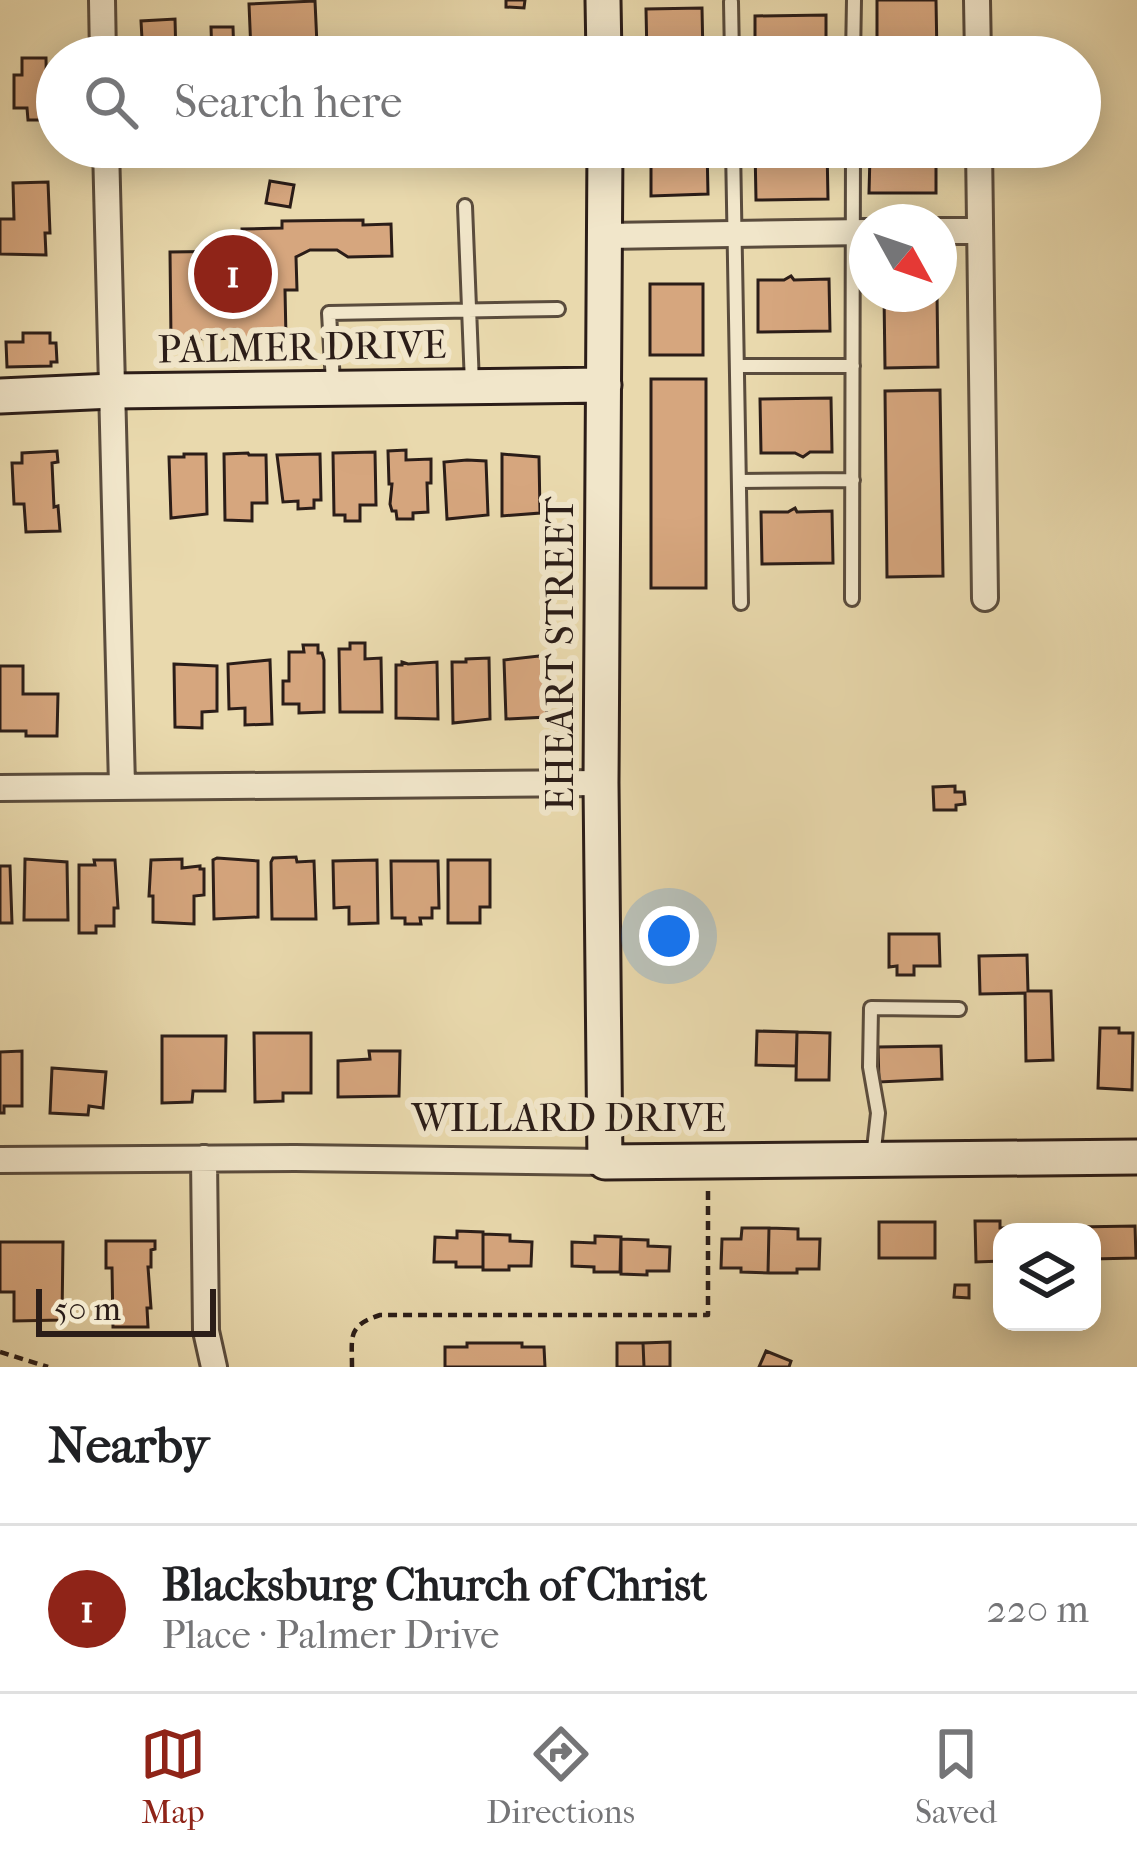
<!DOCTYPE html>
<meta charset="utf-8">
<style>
:root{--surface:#fff;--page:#f2f2f2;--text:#202124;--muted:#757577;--line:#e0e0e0;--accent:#8f2418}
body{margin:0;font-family:"IM FELL French Canon",serif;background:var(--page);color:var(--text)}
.controls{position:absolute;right:36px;bottom:36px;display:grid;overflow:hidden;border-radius:24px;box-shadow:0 6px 30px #0003}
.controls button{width:108px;height:108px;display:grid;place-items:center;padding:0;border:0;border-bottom:3px solid var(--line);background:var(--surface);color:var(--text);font:60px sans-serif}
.compass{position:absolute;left:849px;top:204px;width:108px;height:108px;border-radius:50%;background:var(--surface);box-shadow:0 6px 30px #0003;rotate:130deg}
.scale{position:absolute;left:36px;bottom:30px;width:180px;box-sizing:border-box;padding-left:12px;border:6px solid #2b1d18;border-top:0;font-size:33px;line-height:42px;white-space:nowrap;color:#2b1d18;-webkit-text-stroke:9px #f1e6ca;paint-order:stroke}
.you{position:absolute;left:669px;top:936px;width:42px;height:42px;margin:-30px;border:9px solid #fff;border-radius:50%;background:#1a73e8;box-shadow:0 0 0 18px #1a73e833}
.badge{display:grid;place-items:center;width:78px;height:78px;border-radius:50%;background:var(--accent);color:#fff;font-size:39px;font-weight:700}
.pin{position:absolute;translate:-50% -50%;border:6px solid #fff;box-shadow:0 3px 12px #0006}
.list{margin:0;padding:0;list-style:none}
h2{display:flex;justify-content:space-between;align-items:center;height:156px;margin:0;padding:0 48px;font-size:51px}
h2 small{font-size:39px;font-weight:400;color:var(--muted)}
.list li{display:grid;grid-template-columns:78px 1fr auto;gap:36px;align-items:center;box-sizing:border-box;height:168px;padding:0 48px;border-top:3px solid var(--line)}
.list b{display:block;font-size:45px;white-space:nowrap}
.list p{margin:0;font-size:39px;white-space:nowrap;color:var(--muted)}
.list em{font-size:39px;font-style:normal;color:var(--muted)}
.icon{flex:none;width:66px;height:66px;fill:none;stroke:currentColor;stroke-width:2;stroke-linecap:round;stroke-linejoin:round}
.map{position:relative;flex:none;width:1137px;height:1367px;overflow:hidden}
.search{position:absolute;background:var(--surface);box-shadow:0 6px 30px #0003;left:36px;right:36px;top:36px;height:132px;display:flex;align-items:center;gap:30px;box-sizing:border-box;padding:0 42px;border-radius:66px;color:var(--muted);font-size:45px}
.sheet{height:324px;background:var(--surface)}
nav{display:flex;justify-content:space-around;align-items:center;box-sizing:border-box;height:168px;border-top:3px solid var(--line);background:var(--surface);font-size:33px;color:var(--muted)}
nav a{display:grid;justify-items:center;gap:6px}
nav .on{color:var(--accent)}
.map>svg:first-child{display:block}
.building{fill:#d6a67e;stroke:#2b1d18;stroke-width:3}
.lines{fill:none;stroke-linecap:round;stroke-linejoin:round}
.lane-casing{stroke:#5a4c3d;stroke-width:18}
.street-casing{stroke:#5a4c3d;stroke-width:30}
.secondary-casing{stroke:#2b1d18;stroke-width:39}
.path{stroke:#2b1d18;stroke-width:4.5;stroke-dasharray:9 6;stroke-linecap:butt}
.lane{stroke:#f1e6ca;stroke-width:12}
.street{stroke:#f1e6ca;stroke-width:24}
.secondary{stroke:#f1e6ca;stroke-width:33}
.labels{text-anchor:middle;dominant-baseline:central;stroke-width:12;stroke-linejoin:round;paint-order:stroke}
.street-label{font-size:39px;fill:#2b1d18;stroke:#f1e6ca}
</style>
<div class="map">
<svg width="1137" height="1367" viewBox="0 0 1137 1367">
<rect width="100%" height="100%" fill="#e9d9ad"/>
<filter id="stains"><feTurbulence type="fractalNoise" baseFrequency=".00167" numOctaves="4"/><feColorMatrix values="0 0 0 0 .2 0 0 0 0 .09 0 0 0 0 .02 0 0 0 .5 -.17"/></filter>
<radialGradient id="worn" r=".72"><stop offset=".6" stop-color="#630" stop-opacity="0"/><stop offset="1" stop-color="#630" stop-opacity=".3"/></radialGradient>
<path class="building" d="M 506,0 L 525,0 L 524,8 L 506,7 Z
M 877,0 L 936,0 L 937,57 L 871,57 L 871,45 L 877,45 Z
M 315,1 L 317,45 L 300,45 L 301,57 L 236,57 L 236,53 L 251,52 L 249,4 Z
M 702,8 L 703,57 L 647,57 L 646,9 Z
M 826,15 L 826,57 L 755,57 L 755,16 Z
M 175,19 L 176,57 L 143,57 L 141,21 Z
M 211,27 L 233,27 L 234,57 L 212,57 Z
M 22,58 L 46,58 L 47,120 L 28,120 L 27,108 L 14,108 L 14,75 L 22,75 Z
M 651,147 L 707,147 L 708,194 L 651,196 Z
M 755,147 L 827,147 L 828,199 L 756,200 Z
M 879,147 L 936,147 L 936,193 L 869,193 L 870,155 L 879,154 Z
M 270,181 L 294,185 L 290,207 L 266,203 Z
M 48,182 L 50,233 L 45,233 L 46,255 L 0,254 L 0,219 L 14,219 L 13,183 Z
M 363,220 L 363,225 L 391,224 L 392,256 L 348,257 L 337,250 L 310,250 L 296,257 L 297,290 L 285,290 L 286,338 L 171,339 L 170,252 L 242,251 L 242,229 L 282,228 L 282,221 Z
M 791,276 L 794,280 L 829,279 L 830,331 L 758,332 L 758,280 L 784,280 Z
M 650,284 L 703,284 L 703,355 L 650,355 Z
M 884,294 L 937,294 L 938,367 L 885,368 Z
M 23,333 L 50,333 L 50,343 L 56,343 L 57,362 L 51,362 L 51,366 L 7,367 L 6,342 L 23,342 Z
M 651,379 L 706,379 L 706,588 L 651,588 Z
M 940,390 L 943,576 L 887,577 L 885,391 Z
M 831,398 L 832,452 L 810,452 L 803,457 L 795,453 L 761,453 L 760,399 Z
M 406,450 L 406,460 L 431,459 L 431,483 L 427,483 L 428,512 L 413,513 L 413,519 L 397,519 L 396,511 L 392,511 L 390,504 L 392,484 L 389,484 L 388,451 Z
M 57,451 L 58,462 L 52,463 L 54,507 L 58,506 L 60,531 L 26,532 L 24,504 L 14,504 L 12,463 L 22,463 L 22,453 Z
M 375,452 L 376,505 L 360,505 L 360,521 L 345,521 L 345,515 L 334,515 L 333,453 Z
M 248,453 L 249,455 L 266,455 L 267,503 L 252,503 L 252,521 L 225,520 L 224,454 Z
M 184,454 L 206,454 L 207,514 L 171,518 L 169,457 L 184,457 Z
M 320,454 L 321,500 L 314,500 L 314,508 L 298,509 L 298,501 L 283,502 L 277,455 Z
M 502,454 L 539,457 L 540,513 L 502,516 Z
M 467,460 L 486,461 L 488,515 L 447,519 L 444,462 Z
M 795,508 L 797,512 L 832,511 L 833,563 L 762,564 L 761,512 L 788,512 Z
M 350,643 L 365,643 L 365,659 L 381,658 L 382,712 L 340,712 L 339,649 L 350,649 Z
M 303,645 L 318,645 L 318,653 L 322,653 L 324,660 L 324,712 L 299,713 L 299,704 L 283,704 L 283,681 L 289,681 L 289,652 L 304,652 Z
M 539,656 L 544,659 L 547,717 L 506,719 L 504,660 Z
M 489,658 L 490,719 L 453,723 L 452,662 L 466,662 L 466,659 Z
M 270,660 L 272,724 L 245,725 L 245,708 L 229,709 L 228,664 Z
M 402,662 L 408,664 L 437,662 L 438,719 L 396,718 L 396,665 L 402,665 Z
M 174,664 L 217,666 L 217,711 L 202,712 L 202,728 L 175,727 Z
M 0,666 L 23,666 L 23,694 L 58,694 L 57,736 L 26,736 L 26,731 L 0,731 Z
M 955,786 L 955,792 L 964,792 L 965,804 L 956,805 L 956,810 L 934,810 L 933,787 Z
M 296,857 L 297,862 L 314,861 L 316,919 L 272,919 L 271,862 L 273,858 Z
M 217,858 L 258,861 L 258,917 L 214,919 L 213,860 Z
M 25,859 L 67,862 L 68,920 L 24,920 Z
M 182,859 L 182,868 L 200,866 L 200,869 L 204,869 L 204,895 L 194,896 L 194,924 L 153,922 L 153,896 L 149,896 L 151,860 Z
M 94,860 L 115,860 L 118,908 L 114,908 L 114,926 L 96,926 L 96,933 L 79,933 L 79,865 L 95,865 Z
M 377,860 L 378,923 L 349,924 L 349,907 L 334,908 L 333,861 Z
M 448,860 L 490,860 L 490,907 L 480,907 L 480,923 L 448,923 Z
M 391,861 L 438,861 L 439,908 L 432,908 L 432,918 L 420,918 L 421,924 L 405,924 L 405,918 L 392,918 Z
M 0,866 L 10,866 L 12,923 L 0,923 Z
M 889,934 L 939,934 L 940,966 L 914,966 L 914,975 L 897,975 L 897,966 L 889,967 Z
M 1027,955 L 1028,991 L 1051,991 L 1053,1060 L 1026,1061 L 1025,993 L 980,994 L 979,956 Z
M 1100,1028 L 1119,1028 L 1119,1033 L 1133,1033 L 1132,1090 L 1098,1088 Z
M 757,1031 L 797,1032 L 796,1066 L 756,1065 Z
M 797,1032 L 830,1033 L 829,1080 L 796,1080 Z
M 254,1033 L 311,1033 L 311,1093 L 283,1093 L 283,1101 L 255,1102 Z
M 162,1036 L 226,1036 L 225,1091 L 193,1091 L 192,1102 L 162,1103 Z
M 941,1046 L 942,1079 L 879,1082 L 878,1047 Z
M 22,1051 L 22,1106 L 4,1106 L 4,1113 L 0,1113 L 0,1052 Z
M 369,1051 L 400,1051 L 399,1096 L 338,1097 L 338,1061 L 370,1059 Z
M 52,1068 L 106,1072 L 103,1108 L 89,1106 L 88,1115 L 50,1113 Z
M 975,1221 L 1000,1221 L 1000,1228 L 1032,1227 L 1032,1232 L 1002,1232 L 1002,1261 L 976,1262 Z
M 879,1222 L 935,1222 L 935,1258 L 879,1258 Z
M 1135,1226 L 1136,1258 L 1092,1259 L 1092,1232 L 1076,1232 L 1076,1227 Z
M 742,1228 L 769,1228 L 768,1273 L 741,1272 L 741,1268 L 721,1268 L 722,1239 L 741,1239 Z
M 769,1228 L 798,1229 L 798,1239 L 820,1239 L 819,1269 L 797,1269 L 797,1273 L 768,1273 Z
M 457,1231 L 483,1232 L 483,1267 L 456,1267 L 456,1262 L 434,1262 L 435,1237 L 457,1238 Z
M 483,1234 L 510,1235 L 510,1241 L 532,1242 L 531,1266 L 509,1266 L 509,1270 L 483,1270 Z
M 595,1236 L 621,1237 L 620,1272 L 594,1272 L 594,1267 L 572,1266 L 572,1242 L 595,1243 Z
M 621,1239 L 648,1240 L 648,1246 L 670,1247 L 669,1271 L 647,1271 L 647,1275 L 621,1274 Z
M 106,1241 L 155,1241 L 155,1249 L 151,1250 L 151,1267 L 148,1267 L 151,1308 L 147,1308 L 148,1327 L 113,1327 L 112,1268 L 106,1268 Z
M 0,1242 L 63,1242 L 62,1320 L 14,1321 L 14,1292 L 0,1292 Z
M 955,1285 L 969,1285 L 969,1298 L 954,1297 Z
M 670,1342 L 670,1367 L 644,1367 L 643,1343 Z
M 467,1343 L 522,1343 L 522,1347 L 544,1347 L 545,1367 L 445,1367 L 445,1347 L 467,1347 Z
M 617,1343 L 643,1343 L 644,1367 L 617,1367 Z
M 766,1351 L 791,1361 L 789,1367 L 759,1367 Z"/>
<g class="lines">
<g class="lane-casing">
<path id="lane" d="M 731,2 L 732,57
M 853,57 L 854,0
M 733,147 L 741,603
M 465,206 L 472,384
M 737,366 L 853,366
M 333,383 L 329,313 L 558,309
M 739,481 L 853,480
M 852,599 L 853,147
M 873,1158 L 878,1113 L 870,1067 L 871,1008 L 959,1009"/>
</g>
<g class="street-casing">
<path id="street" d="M 102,0 L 103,57
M 977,0 L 978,57
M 106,147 L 122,786
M 979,147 L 985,598
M 939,231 L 980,231
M 606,236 L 867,232
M 0,788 L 601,783
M 204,1158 L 206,1331 L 214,1367
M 0,1160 L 295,1158 L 605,1162"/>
</g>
<g class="secondary-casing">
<path id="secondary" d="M 603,0 L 604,57
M 605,147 L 601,783 L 605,1162 L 1137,1157
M 0,396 L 113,391 L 604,385"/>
</g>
<path class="path" d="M 0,1352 L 48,1367
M 352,1367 C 352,1336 347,1326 380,1315 L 708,1315 L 708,1189"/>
<use href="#lane" class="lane"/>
<use href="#street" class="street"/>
<use href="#secondary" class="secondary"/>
</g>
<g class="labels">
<g class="street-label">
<text transform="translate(302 347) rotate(-1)">PALMER DRIVE</text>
<text transform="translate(560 654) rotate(-90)">EHEART STREET</text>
<text x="569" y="1118">WILLARD DRIVE</text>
</g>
</g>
<rect width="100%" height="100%" filter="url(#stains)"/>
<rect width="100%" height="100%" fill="url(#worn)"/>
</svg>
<div class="controls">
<button><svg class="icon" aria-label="layers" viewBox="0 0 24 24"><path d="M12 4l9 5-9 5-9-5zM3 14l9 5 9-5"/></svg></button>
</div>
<svg class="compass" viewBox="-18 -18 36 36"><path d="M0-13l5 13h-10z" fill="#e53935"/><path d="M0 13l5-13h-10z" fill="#757577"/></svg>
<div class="scale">50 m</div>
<div class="you"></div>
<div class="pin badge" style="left:233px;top:274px">1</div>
<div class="search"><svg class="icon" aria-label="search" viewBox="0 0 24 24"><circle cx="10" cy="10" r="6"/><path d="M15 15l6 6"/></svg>Search here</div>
</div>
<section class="sheet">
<h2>Nearby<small></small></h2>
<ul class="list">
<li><span class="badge">1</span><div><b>Blacksburg Church of Christ</b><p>Place · Palmer Drive</p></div><em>220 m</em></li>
</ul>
</section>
<nav>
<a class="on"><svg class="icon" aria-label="map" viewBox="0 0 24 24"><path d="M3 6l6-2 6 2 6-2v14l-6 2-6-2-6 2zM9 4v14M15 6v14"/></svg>Map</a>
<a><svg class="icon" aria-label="directions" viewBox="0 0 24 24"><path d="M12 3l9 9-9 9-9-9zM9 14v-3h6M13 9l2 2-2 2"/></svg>Directions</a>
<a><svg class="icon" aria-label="saved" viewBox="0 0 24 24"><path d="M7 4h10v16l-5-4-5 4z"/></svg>Saved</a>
</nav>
